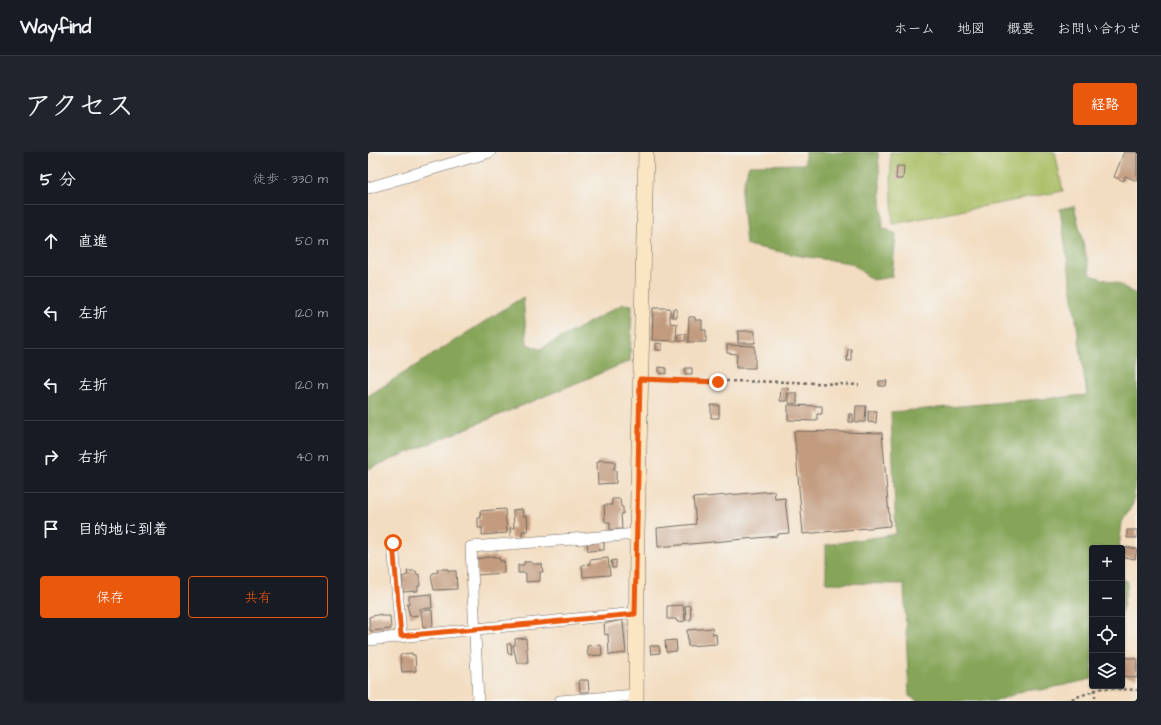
<!DOCTYPE html>
<html lang="ja">
<meta charset="utf-8">
<style>
:root{--surface:#171b24;--page:#20242c;--text:#f1f3f6;--muted:#9ea1a6;--line:#363941;--accent:#ea580c}
body{margin:0;font-family:"Architects Daughter","Klee One",sans-serif;background:var(--page);color:var(--text)}
.controls{position:absolute;right:12px;bottom:12px;display:grid;overflow:hidden;border-radius:4px;box-shadow:0 1px 3px #0004}
.controls button{width:36px;height:36px;display:grid;place-items:center;padding:0;border:0;border-bottom:1px solid var(--line);background:var(--surface);color:var(--text);font:20px sans-serif}
.stop{position:absolute;width:12px;height:12px;margin:-9px;border:3px solid #ea580c;border-radius:50%;background:#fff}
.stop.end{background:#ea580c;border-color:#fff;box-shadow:0 1px 4px #0008}
.list{margin:0;padding:0;list-style:none}
h2{display:flex;justify-content:space-between;align-items:center;height:52px;margin:0;padding:0 16px;font-size:17px}
h2 small{font-size:13px;font-weight:400;color:var(--muted)}
.list li{display:grid;grid-template-columns:26px 1fr auto;gap:12px;align-items:center;box-sizing:border-box;height:72px;padding:0 16px;border-top:1px solid var(--line)}
.list b{display:block;font-size:15px;white-space:nowrap}
.list em{font-size:13px;font-style:normal;color:var(--muted)}
.actions{display:flex;gap:8px;padding:12px 16px}
.actions a{flex:1;padding:9px 0;border:1px solid var(--accent);border-radius:4px;text-align:center;font-size:14px;color:var(--accent)}
.actions .main{background:var(--accent);color:#fff}
.icon{flex:none;width:22px;height:22px;fill:none;stroke:currentColor;stroke-width:2;stroke-linecap:round;stroke-linejoin:round}
.map{position:relative;flex:none;width:769px;height:549px;overflow:hidden;border-radius:4px}
header{display:flex;align-items:center;gap:24px;box-sizing:border-box;height:56px;padding:0 20px;background:var(--surface);border-bottom:1px solid var(--line)}
header strong{font-size:19px}
nav{display:flex;gap:22px;margin-inline-start:auto;font-size:14px}
.intro{display:flex;align-items:center;justify-content:space-between;box-sizing:border-box;height:96px;padding:0 24px}
h1{margin:0;font-size:28px}
.button{padding:10px 18px;border-radius:4px;background:var(--accent);color:#fff;font-size:14px;font-weight:700}
main{display:flex;gap:24px;padding:0 24px}
aside{flex:1;background:var(--surface);border-radius:4px;box-shadow:0 1px 3px #0004}
.map>svg:first-child{display:block}
.green{fill:#a9be63;stroke:#6a7447}
.forest{fill:#86a559;stroke:#586842}
.building{fill:#c39c80}
.lines{fill:none;stroke-linecap:round;stroke-linejoin:round}
.street-casing{stroke:#716960;stroke-width:12}
.secondary-casing{stroke:#716960;stroke-width:16}
.path{stroke:#716960;stroke-width:2.5;stroke-dasharray:3 3;stroke-linecap:butt}
.street{stroke:#fff;stroke-width:11}
.secondary{stroke:#fbe6c4;stroke-width:15}
.route{stroke:#ea580c;stroke-width:5}
</style>
<header>
<strong>Wayfind</strong>
<nav><a>ホーム</a><a>地図</a><a>概要</a><a>お問い合わせ</a></nav>
</header>
<div class="intro"><h1>アクセス</h1><a class="button">経路</a></div>
<main>
<aside>
<h2>5 分<small>徒歩 · 330 m</small></h2>
<ul class="list">
<li><svg class="icon" aria-label="ahead" viewBox="0 0 24 24"><path d="M12 20V5M6 11l6-6 6 6"/></svg><div><b>直進</b></div><em>50 m</em></li>
<li><svg class="icon" aria-label="left" viewBox="0 0 24 24"><path d="M17 20v-9H6M10 6l-5 5 5 5"/></svg><div><b>左折</b></div><em>120 m</em></li>
<li><svg class="icon" aria-label="left" viewBox="0 0 24 24"><path d="M17 20v-9H6M10 6l-5 5 5 5"/></svg><div><b>左折</b></div><em>120 m</em></li>
<li><svg class="icon" aria-label="right" viewBox="0 0 24 24"><path d="M7 20v-9h11M14 6l5 5-5 5"/></svg><div><b>右折</b></div><em>40 m</em></li>
<li><svg class="icon" aria-label="arrive" viewBox="0 0 24 24"><path d="M6 21V4h12l-3 4 3 4H6"/></svg><div><b>目的地に到着</b></div></li>
</ul>
<div class="actions"><a class="main">保存</a><a>共有</a></div>
</aside>
<div class="map">
<svg width="769" height="549" viewBox="0 0 769 549">
<rect width="100%" height="100%" fill="#f6f6f2"/>
<filter id="ink" filterUnits="userSpaceOnUse"><feTurbulence type="fractalNoise" baseFrequency=".025" numOctaves="2"/><feDisplacementMap in="SourceGraphic" scale="8" xChannelSelector="R" yChannelSelector="G"/><feConvolveMatrix kernelMatrix="1 2 1 2 8 2 1 2 1" color-interpolation-filters="sRGB"/></filter>
<filter id="wash" filterUnits="userSpaceOnUse"><feTurbulence type="fractalNoise" baseFrequency=".012" numOctaves="4" result="noise"/><feDisplacementMap in="SourceGraphic" scale="16" xChannelSelector="R" yChannelSelector="G"/><feGaussianBlur stdDeviation="0.9" result="paint"/><feColorMatrix in="noise" values="0 0 0 0 0 0 0 0 0 0 0 0 0 0 0 0 0 1.4 0 .05"/><feComposite in="paint" operator="in"/></filter>
<g filter="url(#wash)">
<rect width="100%" height="100%" fill="#f3ddc1"/>
<path class="green" d="M 522,0 L 687,0 L 695,39 L 525,72 Z"/>
<path class="forest" d="M 437,0 L 510,0 L 515,76 L 528,82 L 524,125 L 504,128 L 483,111 L 433,104 L 378,93 L 373,40 L 381,13 L 437,12 Z
M 706,54 L 723,123 L 753,133 L 769,143 L 769,324 L 765,352 L 754,370 L 751,396 L 724,396 L 724,527 L 673,538 L 660,537 L 629,549 L 550,549 L 541,544 L 536,432 L 458,431 L 458,393 L 528,382 L 523,260 L 719,243 L 692,57 Z
M 155,145 L 159,192 L 172,197 L 255,152 L 264,153 L 262,209 L 0,317 L 0,244 Z
M 754,427 L 760,430 L 754,460 Z"/>
<g id="blocks">
<path class="building" d="M 756,0 L 769,0 L 769,29 L 757,24 L 756,29 L 746,25 Z
M 529,14 L 536,14 L 535,27 L 528,27 Z
M 285,156 L 302,156 L 302,171 L 309,172 L 308,189 L 284,188 Z
M 305,157 L 309,157 L 309,165 L 304,165 Z
M 321,165 L 327,165 L 327,168 L 334,168 L 334,178 L 338,178 L 338,190 L 320,190 Z
M 370,179 L 387,179 L 387,191 L 370,191 Z
M 310,182 L 318,182 L 317,189 L 310,189 Z
M 288,191 L 294,192 L 294,198 L 288,198 Z
M 359,193 L 387,194 L 387,216 L 368,216 L 369,202 L 359,201 Z
M 480,197 L 483,197 L 483,209 L 479,209 Z
M 291,215 L 298,216 L 298,222 L 291,221 Z
M 317,216 L 324,216 L 324,222 L 317,222 Z
M 511,229 L 519,229 L 518,234 L 511,234 Z
M 413,236 L 420,236 L 419,249 L 412,249 Z
M 421,241 L 429,241 L 429,252 L 421,251 Z
M 343,253 L 351,253 L 351,266 L 343,266 Z
M 420,253 L 454,254 L 454,262 L 449,262 L 449,269 L 420,268 Z
M 488,254 L 498,254 L 497,270 L 487,270 Z
M 500,259 L 509,259 L 508,271 L 500,270 Z
M 481,262 L 485,262 L 485,270 L 481,270 Z
M 426,279 L 514,281 L 522,374 L 435,382 Z
M 231,308 L 247,309 L 247,316 L 245,316 L 245,318 L 248,318 L 248,331 L 230,332 L 229,310 L 231,310 Z
M 406,339 L 407,347 L 417,346 L 421,381 L 410,382 L 410,384 L 290,395 L 289,376 L 328,372 L 325,346 Z
M 244,347 L 252,347 L 253,355 L 255,355 L 255,362 L 253,362 L 254,377 L 242,378 L 242,370 L 237,370 L 236,353 L 244,353 Z
M 137,357 L 139,381 L 114,383 L 114,376 L 110,376 L 110,366 L 113,366 L 112,359 Z
M 154,357 L 155,364 L 159,364 L 160,379 L 154,379 L 154,386 L 143,387 L 142,376 L 146,376 L 145,358 Z
M 759,378 L 769,378 L 769,386 L 759,386 Z
M 236,390 L 236,398 L 220,399 L 219,391 Z
M 758,395 L 769,397 L 767,407 L 756,405 Z
M 127,404 L 127,406 L 131,406 L 132,409 L 136,409 L 136,421 L 109,423 L 108,407 Z
M 240,406 L 242,423 L 215,425 L 214,413 L 222,412 L 222,408 Z
M 248,408 L 248,416 L 244,416 L 243,409 Z
M 156,410 L 164,410 L 164,412 L 174,412 L 175,420 L 172,420 L 172,429 L 158,430 L 158,421 L 150,421 L 150,413 L 156,413 Z
M 69,417 L 80,417 L 80,419 L 88,419 L 89,437 L 66,438 L 63,424 L 65,421 L 70,420 Z
M 39,419 L 48,419 L 49,423 L 51,422 L 52,434 L 50,434 L 50,439 L 35,440 L 34,425 L 40,423 Z
M 63,442 L 64,456 L 51,457 L 51,463 L 42,464 L 39,452 L 41,452 L 41,444 Z
M 315,453 L 317,469 L 309,470 L 308,467 L 299,467 L 299,454 Z
M 322,453 L 323,468 L 318,468 L 317,454 Z
M 64,458 L 65,474 L 55,475 L 53,459 Z
M 13,462 L 13,464 L 22,464 L 23,477 L 2,479 L 1,465 Z
M 254,468 L 255,470 L 258,501 L 241,503 L 240,482 L 237,483 L 236,472 Z
M 344,476 L 345,483 L 348,482 L 349,492 L 320,494 L 319,478 Z
M 158,486 L 160,511 L 149,511 L 145,493 L 147,493 L 147,487 Z
M 308,488 L 309,499 L 298,500 L 297,489 Z
M 139,492 L 143,492 L 144,502 L 140,502 Z
M 233,493 L 234,503 L 220,504 L 219,494 Z
M 282,494 L 291,494 L 292,501 L 283,502 Z
M 44,501 L 44,503 L 47,503 L 48,519 L 34,520 L 32,504 L 34,502 Z
M 754,505 L 769,507 L 769,526 L 754,524 Z
M 211,528 L 220,528 L 221,540 L 212,540 Z"/>
</g>
</g>
<g filter="url(#ink)">
<use href="#blocks" fill-opacity="0" stroke="#716960" stroke-width="1"/>
<g class="lines">
<g class="street-casing">
<path id="street" d="M 0,36 L 122,0
M 25,391 L 33,484
M 0,488 L 267,461
M 110,549 L 103,395 L 269,382
M 192,549 L 268,543"/>
</g>
<g class="secondary-casing">
<path id="secondary" d="M 268,549 L 269,382 L 278,0"/>
</g>
<path class="path" d="M 286,228 L 424,230 L 491,233
M 727,537 L 727,549
M 698,549 L 734,536 L 769,538"/>
<use href="#street" class="street"/>
<use href="#secondary" class="secondary"/>
</g>
</g>
<g class="lines" filter="url(#ink)">
<path class="route" d="M 25,391 L 33,484 L 267,462 L 272,227 L 350,230"/>
</g>
</svg>
<div class="controls">
<button>+</button>
<button>−</button>
<button><svg class="icon" aria-label="locate" viewBox="0 0 24 24"><circle cx="12" cy="12" r="6"/><path d="M12 2v4M12 18v4M2 12h4M18 12h4"/></svg></button>
<button><svg class="icon" aria-label="layers" viewBox="0 0 24 24"><path d="M12 4l9 5-9 5-9-5zM3 14l9 5 9-5"/></svg></button>
</div>
<div class="stop" style="left:25px;top:391px"></div>
<div class="stop end" style="left:350px;top:230px"></div>
</div>
</main>
